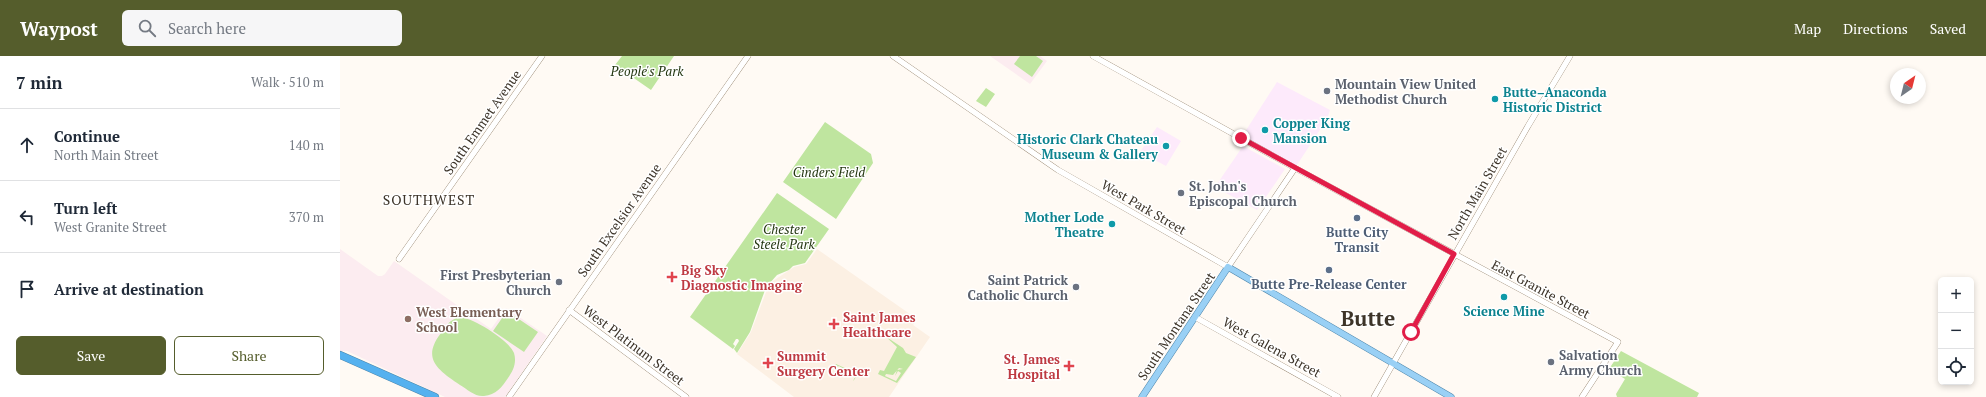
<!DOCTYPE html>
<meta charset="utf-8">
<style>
:root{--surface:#fff;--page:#f6f6f7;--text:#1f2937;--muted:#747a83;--line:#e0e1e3;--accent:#555d2c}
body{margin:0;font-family:"PT Serif",serif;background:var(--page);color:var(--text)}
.controls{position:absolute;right:12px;bottom:12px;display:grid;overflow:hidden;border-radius:6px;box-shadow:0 2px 6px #0003}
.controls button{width:36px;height:36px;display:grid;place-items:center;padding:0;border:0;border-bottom:1px solid var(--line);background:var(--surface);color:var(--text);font:20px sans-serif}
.compass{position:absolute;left:1550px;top:12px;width:36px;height:36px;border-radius:50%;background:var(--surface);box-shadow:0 2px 6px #0003;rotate:35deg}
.stop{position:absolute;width:12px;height:12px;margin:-9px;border:3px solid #e11d48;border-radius:50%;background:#fff}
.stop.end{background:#e11d48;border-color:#fff;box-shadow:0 1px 4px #0008}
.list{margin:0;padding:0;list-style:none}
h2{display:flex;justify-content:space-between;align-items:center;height:52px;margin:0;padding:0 16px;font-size:17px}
h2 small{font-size:13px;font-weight:400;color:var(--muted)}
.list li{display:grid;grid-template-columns:26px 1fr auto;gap:12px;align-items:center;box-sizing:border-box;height:72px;padding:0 16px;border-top:1px solid var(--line)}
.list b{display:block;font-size:15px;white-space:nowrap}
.list p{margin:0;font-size:13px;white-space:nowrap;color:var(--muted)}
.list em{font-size:13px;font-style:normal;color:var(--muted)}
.actions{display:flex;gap:8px;padding:12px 16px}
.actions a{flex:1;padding:9px 0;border:1px solid var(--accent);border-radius:6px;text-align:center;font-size:14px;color:var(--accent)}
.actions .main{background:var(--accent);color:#fff}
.icon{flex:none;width:22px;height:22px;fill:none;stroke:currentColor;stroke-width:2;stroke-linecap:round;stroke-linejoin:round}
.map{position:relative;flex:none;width:1646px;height:341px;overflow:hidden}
header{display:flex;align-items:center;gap:24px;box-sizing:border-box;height:56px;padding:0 20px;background:var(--accent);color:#fff}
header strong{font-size:19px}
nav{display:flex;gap:22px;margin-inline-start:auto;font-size:14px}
.search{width:280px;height:36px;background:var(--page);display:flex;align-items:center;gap:10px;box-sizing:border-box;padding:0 14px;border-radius:6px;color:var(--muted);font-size:15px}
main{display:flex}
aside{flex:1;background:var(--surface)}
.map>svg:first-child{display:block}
.commercial{fill:#fdeafb}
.built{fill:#fcf0e3}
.education{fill:#fcecf0}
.green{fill:#bfe59f;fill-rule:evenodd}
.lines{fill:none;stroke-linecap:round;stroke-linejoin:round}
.secondary-casing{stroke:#826e54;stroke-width:6}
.primary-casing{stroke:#4d85aa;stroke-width:7}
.highway-casing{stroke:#4d85aa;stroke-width:8}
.secondary{stroke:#fff;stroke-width:5.5}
.primary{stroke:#99d0f5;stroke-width:6}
.highway{stroke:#55b1ef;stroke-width:7}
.route{stroke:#e11d48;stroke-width:5}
.worship-dot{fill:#6b7280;stroke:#fff;stroke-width:1.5}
.culture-dot{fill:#0f9aa8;stroke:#fff;stroke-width:1.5}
.service-dot{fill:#5c6f8a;stroke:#fff;stroke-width:1.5}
.health-dot{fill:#e0444e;stroke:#fff;stroke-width:1.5}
.education-dot{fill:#8d6e63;stroke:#fff;stroke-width:1.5}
.labels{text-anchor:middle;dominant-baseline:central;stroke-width:3;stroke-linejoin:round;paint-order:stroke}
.park-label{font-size:13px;font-style:italic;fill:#253812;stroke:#fff}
.worship-label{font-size:13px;font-weight:bold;fill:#5b616d;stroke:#fff;text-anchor:start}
.culture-label{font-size:13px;font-weight:bold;fill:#0d838f;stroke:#fff;text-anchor:start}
.street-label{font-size:13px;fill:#3d3429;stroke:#fff}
.service-label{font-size:13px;font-weight:bold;fill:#4e5e75;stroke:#fff}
.health-label{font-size:13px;font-weight:bold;fill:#be3a42;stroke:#fff;text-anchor:start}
.education-label{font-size:13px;font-weight:bold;fill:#785e54;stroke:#fff;text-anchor:start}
.neighbourhood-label{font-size:14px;letter-spacing:1px;fill:#3d3429;stroke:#fff}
.town-label{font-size:21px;font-weight:bold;fill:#3d3429;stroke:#fff}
</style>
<header>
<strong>Waypost</strong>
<div class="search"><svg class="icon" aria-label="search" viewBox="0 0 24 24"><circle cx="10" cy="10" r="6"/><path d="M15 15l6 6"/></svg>Search here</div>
<nav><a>Map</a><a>Directions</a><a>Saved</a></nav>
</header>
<main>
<aside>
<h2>7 min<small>Walk · 510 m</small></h2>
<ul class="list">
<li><svg class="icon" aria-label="ahead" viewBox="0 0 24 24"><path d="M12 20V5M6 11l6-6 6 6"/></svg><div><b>Continue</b><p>North Main Street</p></div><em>140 m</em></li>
<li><svg class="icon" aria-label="left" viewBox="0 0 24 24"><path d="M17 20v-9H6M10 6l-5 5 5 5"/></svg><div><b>Turn left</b><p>West Granite Street</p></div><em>370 m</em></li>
<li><svg class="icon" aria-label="arrive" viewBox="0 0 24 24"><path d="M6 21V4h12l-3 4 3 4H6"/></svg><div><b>Arrive at destination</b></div></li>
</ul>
<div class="actions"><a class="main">Save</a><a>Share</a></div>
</aside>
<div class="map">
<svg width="1646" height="341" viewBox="0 0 1646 341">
<rect width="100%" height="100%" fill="#fffaf4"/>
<path class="commercial" d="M 937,26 L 990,54 L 987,63 L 955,112 L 901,82 Z
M 817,71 L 841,85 L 826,110 L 800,96 Z
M 903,90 L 945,113 L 917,154 L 875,131 Z"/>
<path class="built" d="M 477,193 L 577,263 L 573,269 L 590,281 L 549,341 L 454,341 L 397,298 L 411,276 L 426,236 L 433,225 L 454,211 L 466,208 Z"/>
<path class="education" d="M 650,0 L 700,0 L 707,5 L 690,28 Z
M 0,193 L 38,220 L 42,220 L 45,218 L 54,205 L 151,273 L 166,252 L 207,280 L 165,341 L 105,341 L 7,295 L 0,295 Z"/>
<path class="green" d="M 282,0 L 334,0 L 311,34 L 275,9 Z
M 680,0 L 696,0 L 703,5 L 692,21 L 674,8 Z
M 646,32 L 655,38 L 646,51 L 636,45 Z
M 485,66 L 531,98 L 533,107 L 496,163 L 443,126 Z
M 437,137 L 489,173 L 465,207 L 453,210 L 449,214 L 437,219 L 429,228 L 425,234 L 410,276 L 397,297 L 394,293 L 399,285 L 398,283 L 396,283 L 393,288 L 395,290 L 393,293 L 350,261 Z
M 167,255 L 198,276 L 184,296 L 153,275 Z
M 119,261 C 132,261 169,284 174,297 C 177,307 173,315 168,322 C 162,331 156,339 144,340 C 135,341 127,333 120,329 C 98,314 81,303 101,277 C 106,269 110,264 119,261 Z
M 545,280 L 563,292 L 566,297 L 576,301 L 557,327 L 538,318 L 540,314 L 544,315 L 557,291 ZM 559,312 L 563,313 L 557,314 L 555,320 L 558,315 L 561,317 L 556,325 L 545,320 L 546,318 L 553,319 Z
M 1281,295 L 1359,337 L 1357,341 L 1277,341 L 1276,338 L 1285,323 L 1269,313 Z
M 496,308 L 518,318 L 514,324 L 513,325 L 515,321 L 499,310 L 495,312 Z"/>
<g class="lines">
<g class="secondary-casing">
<path id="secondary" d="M 553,0 L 718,114 L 888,211 L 955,112
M 753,0 L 955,112 L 1278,286 L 1242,341
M 59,203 L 202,0
M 229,254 L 346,341
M 855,261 L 998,341
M 169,341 L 408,0
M 1034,341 L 1188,70 L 1230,0"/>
</g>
<g class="primary-casing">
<path id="primary" d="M 802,341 L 888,211 L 1111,341"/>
</g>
<g class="highway-casing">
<path id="highway" d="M 0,299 L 95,341"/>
</g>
<use href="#secondary" class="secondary"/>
<use href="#primary" class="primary"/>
<use href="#highway" class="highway"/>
</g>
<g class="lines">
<path class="route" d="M 901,82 L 1114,198 L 1071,276"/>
</g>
<g class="worship-dot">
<circle cx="987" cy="35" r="4"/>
<circle cx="841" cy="137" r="4"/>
<circle cx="219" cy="226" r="4"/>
<circle cx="736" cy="231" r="4"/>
<circle cx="1211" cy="306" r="4"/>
</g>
<g class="culture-dot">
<circle cx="1155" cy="43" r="4"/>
<circle cx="925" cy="74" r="4"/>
<circle cx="826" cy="90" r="4"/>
<circle cx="772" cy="168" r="4"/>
<circle cx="1164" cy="241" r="4"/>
</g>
<g class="service-dot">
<circle cx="1017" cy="162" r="4"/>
<circle cx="989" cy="214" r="4"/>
</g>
<g class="health-dot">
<path d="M330 215h4v4h4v4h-4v4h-4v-4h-4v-4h4z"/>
<path d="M492 262h4v4h4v4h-4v4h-4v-4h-4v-4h4z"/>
<path d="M426 301h4v4h4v4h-4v4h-4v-4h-4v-4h4z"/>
<path d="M727 304h4v4h4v4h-4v4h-4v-4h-4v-4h4z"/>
</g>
<circle class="education-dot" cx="68" cy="263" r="4"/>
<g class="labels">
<g class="park-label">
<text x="307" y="15">People's Park</text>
<text x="489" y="116">Cinders Field</text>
<text x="444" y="173">Chester<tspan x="444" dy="15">Steele Park</tspan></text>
</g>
<g class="worship-label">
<text x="995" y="28">Mountain View United<tspan x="995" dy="15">Methodist Church</tspan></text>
<text x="849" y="130">St. John's<tspan x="849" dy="15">Episcopal Church</tspan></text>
<text x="211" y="219" text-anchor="end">First Presbyterian<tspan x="211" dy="15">Church</tspan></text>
<text x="728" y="224" text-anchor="end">Saint Patrick<tspan x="728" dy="15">Catholic Church</tspan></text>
<text x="1219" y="299">Salvation<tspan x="1219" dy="15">Army Church</tspan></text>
</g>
<g class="culture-label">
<text x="1163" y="36">Butte–Anaconda<tspan x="1163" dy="15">Historic District</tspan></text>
<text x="933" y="67">Copper King<tspan x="933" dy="15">Mansion</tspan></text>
<text x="818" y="83" text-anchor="end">Historic Clark Chateau<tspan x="818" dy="15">Museum &amp; Gallery</tspan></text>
<text x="764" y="161" text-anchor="end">Mother Lode<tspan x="764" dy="15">Theatre</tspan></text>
<text x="1164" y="255" text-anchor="middle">Science Mine</text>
</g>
<g class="street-label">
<text transform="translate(142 66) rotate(-55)">South Emmet Avenue</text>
<text transform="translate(1137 137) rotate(-60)">North Main Street</text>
<text transform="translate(804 151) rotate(30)">West Park Street</text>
<text transform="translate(279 164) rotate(-55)">South Excelsior Avenue</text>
<text transform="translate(1201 233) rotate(28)">East Granite Street</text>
<text transform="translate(836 270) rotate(-56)">South Montana Street</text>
<text transform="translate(294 289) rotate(37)">West Platinum Street</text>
<text transform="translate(932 291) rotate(29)">West Galena Street</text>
</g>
<g class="service-label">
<text x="1017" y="176">Butte City<tspan x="1017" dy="15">Transit</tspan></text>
<text x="989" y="228">Butte Pre-Release Center</text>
</g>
<g class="health-label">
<text x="341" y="214">Big Sky<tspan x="341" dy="15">Diagnostic Imaging</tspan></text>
<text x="503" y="261">Saint James<tspan x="503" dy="15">Healthcare</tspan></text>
<text x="437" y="300">Summit<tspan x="437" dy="15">Surgery Center</tspan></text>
<text x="720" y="303" text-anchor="end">St. James<tspan x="720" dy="15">Hospital</tspan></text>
</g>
<g class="education-label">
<text x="76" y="256">West Elementary<tspan x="76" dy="15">School</tspan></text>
</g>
<g class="neighbourhood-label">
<text x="89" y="143">SOUTHWEST</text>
</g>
<g class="town-label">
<text x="1028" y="262">Butte</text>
</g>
</g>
</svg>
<div class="controls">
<button>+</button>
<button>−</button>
<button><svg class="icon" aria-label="locate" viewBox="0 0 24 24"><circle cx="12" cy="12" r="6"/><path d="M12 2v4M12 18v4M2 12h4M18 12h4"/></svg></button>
</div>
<svg class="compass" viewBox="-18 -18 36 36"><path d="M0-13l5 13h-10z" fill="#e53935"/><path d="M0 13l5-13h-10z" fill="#747a83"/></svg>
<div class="stop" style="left:1071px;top:276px"></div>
<div class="stop end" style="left:901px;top:82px"></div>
</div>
</main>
